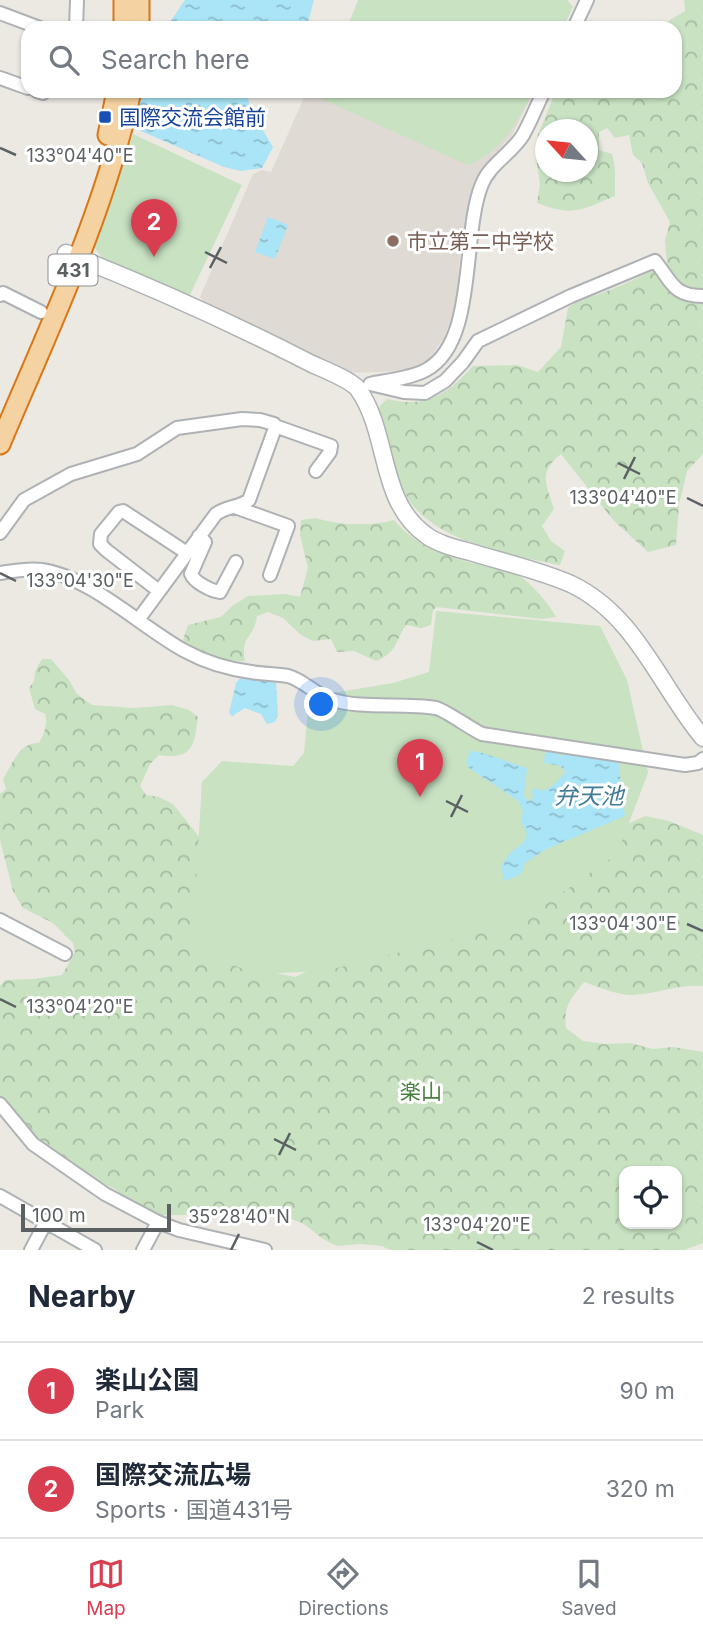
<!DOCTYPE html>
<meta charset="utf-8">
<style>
:root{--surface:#fff;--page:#f6f6f7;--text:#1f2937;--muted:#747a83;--line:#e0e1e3;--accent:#d83e50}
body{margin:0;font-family:Inter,"Noto Sans JP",sans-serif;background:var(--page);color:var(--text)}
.controls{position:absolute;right:21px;bottom:21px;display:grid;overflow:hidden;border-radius:14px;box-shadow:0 2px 5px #0004}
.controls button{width:63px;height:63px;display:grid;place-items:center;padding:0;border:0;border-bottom:2px solid var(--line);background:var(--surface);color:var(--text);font:35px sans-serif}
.compass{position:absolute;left:535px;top:119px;width:63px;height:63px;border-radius:50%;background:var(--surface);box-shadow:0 2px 5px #0004;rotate:297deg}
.scale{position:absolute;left:21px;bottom:18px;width:150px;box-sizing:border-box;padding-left:7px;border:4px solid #5b6062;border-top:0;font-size:19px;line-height:24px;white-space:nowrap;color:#5b6062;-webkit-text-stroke:5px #fff;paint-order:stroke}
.you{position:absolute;left:322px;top:705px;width:24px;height:24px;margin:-18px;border:5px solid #fff;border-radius:50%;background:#1a73e8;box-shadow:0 0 0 10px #1a73e833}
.badge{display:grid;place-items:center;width:46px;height:46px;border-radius:50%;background:var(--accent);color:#fff;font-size:23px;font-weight:700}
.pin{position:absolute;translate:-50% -58px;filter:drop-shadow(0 2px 4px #0008)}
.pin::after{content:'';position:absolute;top:37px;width:24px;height:21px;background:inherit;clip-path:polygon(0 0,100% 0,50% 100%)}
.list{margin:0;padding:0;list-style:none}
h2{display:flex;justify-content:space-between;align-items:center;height:91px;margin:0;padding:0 28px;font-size:30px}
h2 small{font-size:23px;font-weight:400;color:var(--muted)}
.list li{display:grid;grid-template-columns:46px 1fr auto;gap:21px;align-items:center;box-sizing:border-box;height:98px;padding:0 28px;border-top:2px solid var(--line)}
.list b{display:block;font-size:26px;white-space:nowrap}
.list p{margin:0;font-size:23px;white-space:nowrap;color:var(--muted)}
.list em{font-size:23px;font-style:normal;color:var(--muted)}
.icon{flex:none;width:38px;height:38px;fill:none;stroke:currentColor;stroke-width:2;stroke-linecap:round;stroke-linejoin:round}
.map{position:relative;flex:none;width:703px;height:1250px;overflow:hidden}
.search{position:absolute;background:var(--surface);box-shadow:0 2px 5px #0004;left:21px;right:21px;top:21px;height:77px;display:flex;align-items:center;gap:18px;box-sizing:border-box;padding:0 24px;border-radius:21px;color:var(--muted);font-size:26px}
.sheet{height:287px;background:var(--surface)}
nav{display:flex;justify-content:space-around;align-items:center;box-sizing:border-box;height:98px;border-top:2px solid var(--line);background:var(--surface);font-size:19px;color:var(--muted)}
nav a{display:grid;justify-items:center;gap:4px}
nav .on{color:var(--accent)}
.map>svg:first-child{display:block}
.education{fill:#dfdad4}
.forest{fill:url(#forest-crowns);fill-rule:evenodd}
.green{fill:#c8e2c2}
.water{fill:url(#water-ripples)}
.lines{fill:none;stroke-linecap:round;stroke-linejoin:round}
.minor-casing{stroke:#afb2b4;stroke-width:16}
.tertiary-casing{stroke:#afb2b4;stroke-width:19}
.trunk-casing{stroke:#da7616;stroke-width:23}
.minor{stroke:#fff;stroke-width:12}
.tertiary{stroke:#fff;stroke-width:16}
.trunk{stroke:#f4d2a1;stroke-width:19}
.ticks{fill:none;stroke:#5b6062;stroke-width:2.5}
.transit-dot{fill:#1a4fb4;stroke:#fff;stroke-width:2.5}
.education-dot{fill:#8d6e63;stroke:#fff;stroke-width:2.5}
.labels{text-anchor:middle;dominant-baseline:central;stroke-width:6;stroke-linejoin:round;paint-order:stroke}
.shield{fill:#fff;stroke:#8c9091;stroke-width:2}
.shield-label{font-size:19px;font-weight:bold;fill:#5b6062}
.transit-label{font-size:21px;fill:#164399;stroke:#fff;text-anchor:start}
.education-label{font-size:21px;fill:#785e54;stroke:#fff;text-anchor:start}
.park-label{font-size:21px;fill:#47803d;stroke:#fff}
.water-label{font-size:23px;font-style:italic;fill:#427b96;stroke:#fff}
.ticks-label{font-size:18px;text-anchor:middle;fill:#5b6062;stroke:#fff;stroke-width:6;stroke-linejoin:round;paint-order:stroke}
</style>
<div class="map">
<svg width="703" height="1250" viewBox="0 0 703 1250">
<defs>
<pattern id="forest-crowns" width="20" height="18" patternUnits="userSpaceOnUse" patternTransform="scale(1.75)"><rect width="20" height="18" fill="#c8e2c2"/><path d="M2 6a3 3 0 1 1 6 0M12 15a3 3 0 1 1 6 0" fill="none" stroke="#a5bba1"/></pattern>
<pattern id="water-ripples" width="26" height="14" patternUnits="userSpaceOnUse" patternTransform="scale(1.75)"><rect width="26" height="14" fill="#a9e4f7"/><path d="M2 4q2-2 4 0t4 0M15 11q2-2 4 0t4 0" fill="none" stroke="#8dbccb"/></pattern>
</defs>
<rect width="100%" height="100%" fill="#ece9e3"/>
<path class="education" d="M 307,91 L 534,91 L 512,135 L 485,165 L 473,197 L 461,244 L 456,307 L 443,339 L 429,359 L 409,371 L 344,373 L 205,303 L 200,297 L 253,174 L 262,170 L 271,172 Z"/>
<path class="forest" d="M 684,0 L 703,0 L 703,454 L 687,471 L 679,505 L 676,545 L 648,552 L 614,521 L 561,454 C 538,472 546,484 554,509 L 542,526 L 551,541 L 565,551 L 560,565 C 514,556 436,542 409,500 C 396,478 384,433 378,408 L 387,399 C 427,409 447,394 473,366 L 517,365 L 538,372 L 561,347 L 568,308 L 582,298 L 597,295 L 620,286 L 667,264 L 665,241 L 670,222 L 648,183 L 642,163 L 633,155 L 629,135 L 615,138 L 607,128 L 599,132 L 599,150 L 612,154 L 615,168 L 615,196 C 582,210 573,217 537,203 L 540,184 L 536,158 L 537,137 L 556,91 L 675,91 L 675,28 L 657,28 L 685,11 ZM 546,130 L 588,130 L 588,172 L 546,172 Z
M 315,518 C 341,525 368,527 394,520 C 417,548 455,560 490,567 C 499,569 508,570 516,574 C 528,579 551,606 556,617 L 541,619 L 437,607 L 433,610 L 431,625 L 421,628 L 406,625 C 395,641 397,653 376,661 L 354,651 L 337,652 L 331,639 L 313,641 L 301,635 L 283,618 L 268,612 L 257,616 C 254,639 240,635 245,661 C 221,662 202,654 183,640 L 188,625 L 221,617 L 232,606 L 248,596 L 285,594 L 300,597 L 308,568 L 300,535 L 301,520 Z
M 42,659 L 51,659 L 69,680 L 77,694 L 92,705 L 134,708 L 172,705 L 189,710 L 198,717 C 194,746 193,760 159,755 L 150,764 L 140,786 L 146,795 L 159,797 L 173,804 L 204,843 L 247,967 L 295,977 L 645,816 L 669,821 L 703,835 L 703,986 C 678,984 657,994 632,995 C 617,995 599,987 584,982 C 571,999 563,1006 566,1028 L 583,1041 L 605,1044 L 630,1043 L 653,1049 L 673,1047 L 703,1052 L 703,1243 L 684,1250 L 390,1250 L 382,1246 L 361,1244 L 337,1246 L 323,1239 L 304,1224 L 279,1214 L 262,1212 L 221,1210 L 193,1215 L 160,1215 L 136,1207 L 115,1189 L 78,1172 L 39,1146 L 0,1098 L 0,986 L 5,980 L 33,979 L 62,975 L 75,953 L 73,943 L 53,923 L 23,908 L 13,891 L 0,840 L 0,794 L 6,789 L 3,779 C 12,765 19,742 39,743 C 44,734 48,724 45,714 L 35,709 L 29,688 L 34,681 L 35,671 ZM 624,1171 L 677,1171 L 677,1224 L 624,1224 Z"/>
<path class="green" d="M 358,0 L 567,0 L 573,7 L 563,28 L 347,28 Z
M 323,91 L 533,91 C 518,121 501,154 467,165 L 320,98 Z
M 133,134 L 242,185 L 188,299 L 104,260 L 94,247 L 113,197 Z
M 436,611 L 600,626 L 627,680 L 648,773 L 617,854 L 521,922 L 325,971 L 256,974 L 192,949 L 202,782 L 222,761 L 293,766 L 304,753 L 309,697 L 393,683 L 429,672 Z"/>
<path class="water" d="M 185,0 L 314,0 L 308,22 L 303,28 L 166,28 Z
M 141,91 L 253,91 L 248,98 L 250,109 L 273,147 L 262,168 L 241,171 L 224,167 L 141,131 L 134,123 Z
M 268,217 L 288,225 L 275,259 L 255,252 Z
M 241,677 L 272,679 L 276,682 L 278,714 L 275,722 L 267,724 L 261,714 L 245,708 L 232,716 L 229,713 L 236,683 Z
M 556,750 L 560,757 L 564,754 L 618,759 L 625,816 L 544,850 L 524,864 L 522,872 L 518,876 L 504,881 L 501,866 L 510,853 L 524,842 L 527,834 L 521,821 L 523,811 L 518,801 L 469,768 L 466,762 L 470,751 L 479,752 L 527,768 L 524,795 L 528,801 L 533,798 L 532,791 L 535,788 L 543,791 L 552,786 L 566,772 L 560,766 L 544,763 L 545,753 Z"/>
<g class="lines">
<g class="minor-casing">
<path id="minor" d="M 0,13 L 40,28
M 76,28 L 77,0
M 574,28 L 587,0
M 0,78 L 28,88
M 37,91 L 43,93
M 0,295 L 3,293 L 41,312
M 374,383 C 391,380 411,378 426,370 C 478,342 461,234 482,184 C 490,164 512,153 523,135 C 531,121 537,105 544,91
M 370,384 L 404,392 L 425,393 L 445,381 L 463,362 L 478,341 L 571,296 L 655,261 C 672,282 673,296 703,296
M 275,426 L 331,446 L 330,452 L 316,471
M 235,507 L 288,526 L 270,575
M 0,533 L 24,500 L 71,474 L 137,454 L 177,428 L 242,419 L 260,420 L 274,424 L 275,428 L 249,500 C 238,508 227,506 216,514 L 138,620
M 199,536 L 205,542 L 191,574 C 194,582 211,591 220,592 L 236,562
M 0,573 C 14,571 28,568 42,570 C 91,577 142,628 185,651 C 205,662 229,669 251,672 C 263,674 276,674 288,676 C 303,680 315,694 330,699 C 362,710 402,702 436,708 C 445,710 471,729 482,734 L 685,765 L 698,763 L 703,759
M 159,591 L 106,550 L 100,544 L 101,534 L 119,512 L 123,511 L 187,553
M 0,920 L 65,954
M 0,1104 L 33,1144 L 105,1194 L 158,1222 L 179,1230 L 265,1250
M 0,1196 L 95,1250
M 31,1250 L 46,1222
M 143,1250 L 158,1222"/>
</g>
<g class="tertiary-casing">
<path id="tertiary" d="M 66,253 C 150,286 232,323 312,364 C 323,369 351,380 358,389 C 390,434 378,501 426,535 C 438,544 455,548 470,552 C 503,562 539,570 571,584 C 636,615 659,685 703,738"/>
</g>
<g class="trunk-casing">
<path id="trunk" d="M 124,28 L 124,0
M 139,28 L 139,0
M 108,135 L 117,91
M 0,444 C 49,328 104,214 131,91"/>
</g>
<use href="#minor" class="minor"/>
<use href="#tertiary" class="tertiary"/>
<use href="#trunk" class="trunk"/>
</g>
<path class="ticks" d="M 0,148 L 16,155M 205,252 L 227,263M 210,268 L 221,247M 618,463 L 640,474M 624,479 L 635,457M 687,498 L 703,506M 0,573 L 16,581M 446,801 L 468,812M 451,817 L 462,795M 687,924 L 703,931M 0,999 L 16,1007M 274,1139 L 296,1150M 279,1155 L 290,1133M 477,1242 L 493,1250M 231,1250 L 239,1234"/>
<rect class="transit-dot" x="98" y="110" width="14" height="14" rx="3.5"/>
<circle class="education-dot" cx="393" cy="241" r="7"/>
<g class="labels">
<rect class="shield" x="48.5" y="254.5" width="49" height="31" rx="5"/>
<g class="shield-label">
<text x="73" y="270">431</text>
</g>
<g class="transit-label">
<text x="119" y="117">国際交流会館前</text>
</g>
<g class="education-label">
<text x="407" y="241">市立第二中学校</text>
</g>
<g class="park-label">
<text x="421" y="1091">楽山</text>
</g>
<g class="water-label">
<text x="589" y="796">弁天池</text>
</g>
</g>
<g class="ticks-label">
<text x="80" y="162">133°04'40"E</text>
<text x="623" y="504">133°04'40"E</text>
<text x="80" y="587">133°04'30"E</text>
<text x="623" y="930">133°04'30"E</text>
<text x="80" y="1013">133°04'20"E</text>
<text x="239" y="1223">35°28'40"N</text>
<text x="477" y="1231">133°04'20"E</text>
</g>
</svg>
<div class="controls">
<button><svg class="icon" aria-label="locate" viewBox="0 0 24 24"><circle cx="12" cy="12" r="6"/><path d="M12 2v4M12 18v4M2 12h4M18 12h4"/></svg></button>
</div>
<svg class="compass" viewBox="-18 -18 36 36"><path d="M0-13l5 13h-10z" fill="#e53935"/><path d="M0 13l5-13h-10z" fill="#747a83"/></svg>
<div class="scale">100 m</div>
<div class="you"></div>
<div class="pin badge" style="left:420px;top:797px">1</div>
<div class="pin badge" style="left:154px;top:257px">2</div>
<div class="search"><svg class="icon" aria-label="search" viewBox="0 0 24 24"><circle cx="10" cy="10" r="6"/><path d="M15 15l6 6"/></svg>Search here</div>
</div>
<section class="sheet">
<h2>Nearby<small>2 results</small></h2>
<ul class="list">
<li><span class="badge">1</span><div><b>楽山公園</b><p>Park</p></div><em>90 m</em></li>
<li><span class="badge">2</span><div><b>国際交流広場</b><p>Sports · 国道431号</p></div><em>320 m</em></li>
</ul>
</section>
<nav>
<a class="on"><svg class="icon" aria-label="map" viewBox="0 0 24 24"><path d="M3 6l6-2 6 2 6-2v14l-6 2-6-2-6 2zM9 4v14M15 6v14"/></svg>Map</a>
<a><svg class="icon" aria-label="directions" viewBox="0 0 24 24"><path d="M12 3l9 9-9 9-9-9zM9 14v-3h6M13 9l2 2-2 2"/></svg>Directions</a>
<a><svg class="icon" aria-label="saved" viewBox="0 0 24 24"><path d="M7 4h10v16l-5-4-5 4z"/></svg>Saved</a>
</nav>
